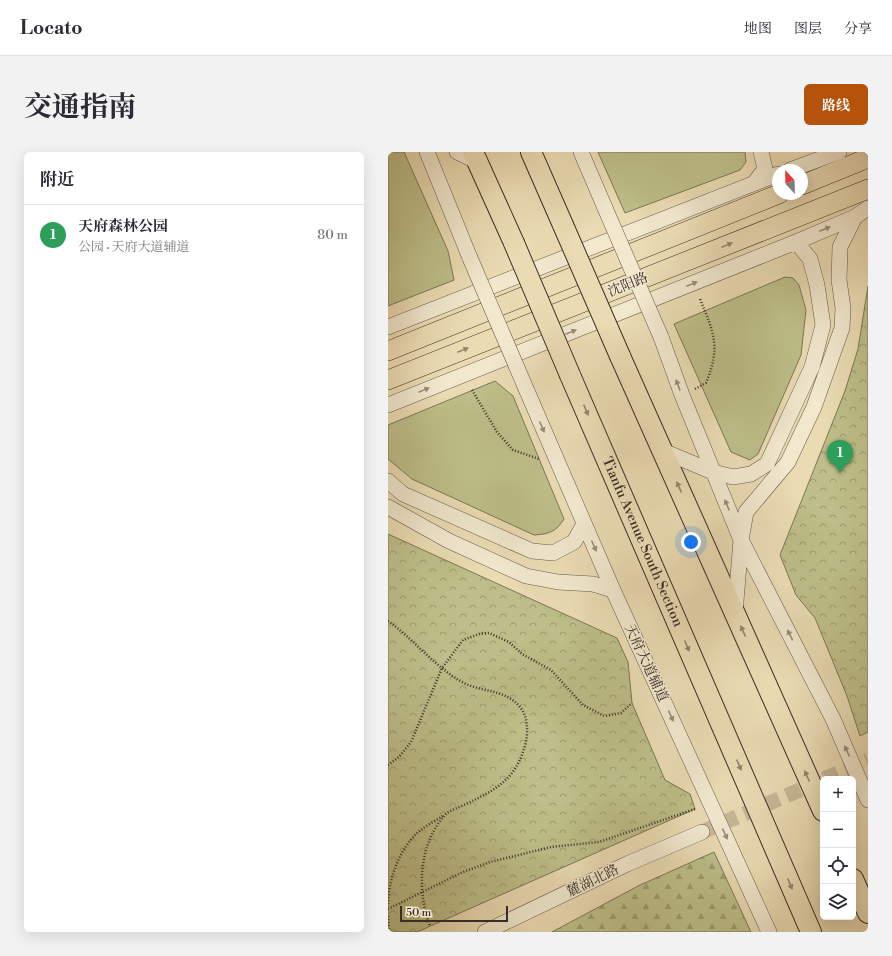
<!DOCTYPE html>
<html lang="zh">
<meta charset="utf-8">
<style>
:root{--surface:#fff;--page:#f2f2f3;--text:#2b2b33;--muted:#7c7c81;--line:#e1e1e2;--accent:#b45309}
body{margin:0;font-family:"Libre Bodoni","Noto Serif SC",serif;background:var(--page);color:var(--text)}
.controls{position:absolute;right:12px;bottom:12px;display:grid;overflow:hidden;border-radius:6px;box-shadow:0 4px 16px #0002}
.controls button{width:36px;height:36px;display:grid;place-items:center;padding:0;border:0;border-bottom:1px solid var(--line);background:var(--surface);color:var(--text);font:20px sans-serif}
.compass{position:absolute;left:384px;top:12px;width:36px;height:36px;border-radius:50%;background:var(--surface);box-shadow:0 4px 16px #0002;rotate:338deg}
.scale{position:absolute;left:12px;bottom:10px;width:108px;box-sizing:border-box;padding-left:4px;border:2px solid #3a2e27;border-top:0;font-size:11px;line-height:14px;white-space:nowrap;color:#3a2e27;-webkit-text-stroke:3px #f1e8ce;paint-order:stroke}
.you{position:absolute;left:303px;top:390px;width:14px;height:14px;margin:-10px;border:3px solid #fff;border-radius:50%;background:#1a73e8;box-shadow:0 0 0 6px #1a73e833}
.badge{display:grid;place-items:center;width:26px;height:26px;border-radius:50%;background:var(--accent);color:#fff;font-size:13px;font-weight:700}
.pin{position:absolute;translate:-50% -33px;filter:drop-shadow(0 1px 2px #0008)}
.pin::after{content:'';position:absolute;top:21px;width:14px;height:12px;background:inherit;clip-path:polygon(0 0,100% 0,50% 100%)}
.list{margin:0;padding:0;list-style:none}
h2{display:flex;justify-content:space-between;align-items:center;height:52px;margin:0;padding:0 16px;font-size:17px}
h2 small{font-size:13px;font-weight:400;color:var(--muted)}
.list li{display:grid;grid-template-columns:26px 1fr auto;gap:12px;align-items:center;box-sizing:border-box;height:60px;padding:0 16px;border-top:1px solid var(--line)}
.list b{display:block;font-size:15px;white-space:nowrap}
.list p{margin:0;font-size:13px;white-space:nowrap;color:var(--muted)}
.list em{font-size:13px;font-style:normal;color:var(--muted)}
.icon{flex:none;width:22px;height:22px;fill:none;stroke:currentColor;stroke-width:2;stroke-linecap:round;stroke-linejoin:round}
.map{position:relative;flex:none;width:480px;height:780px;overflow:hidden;border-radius:6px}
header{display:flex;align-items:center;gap:24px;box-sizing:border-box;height:56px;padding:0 20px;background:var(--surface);border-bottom:1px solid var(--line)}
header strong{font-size:19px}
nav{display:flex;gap:22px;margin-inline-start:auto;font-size:14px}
.intro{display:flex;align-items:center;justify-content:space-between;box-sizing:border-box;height:96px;padding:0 24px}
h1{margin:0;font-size:28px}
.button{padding:10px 18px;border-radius:6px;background:var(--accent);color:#fff;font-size:14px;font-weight:700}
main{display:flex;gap:24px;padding:0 24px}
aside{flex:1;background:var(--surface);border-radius:6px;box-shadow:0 4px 16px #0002}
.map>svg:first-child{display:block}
.grass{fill:#bdbe89;stroke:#7c7658}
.forest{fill:url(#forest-firs);stroke:#7c7658}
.park{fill:url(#park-crowns);stroke:#7c7658}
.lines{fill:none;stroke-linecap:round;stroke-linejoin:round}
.tertiary-tunnel{stroke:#c7b897;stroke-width:15;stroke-dasharray:15 8;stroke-linecap:butt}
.tertiary-casing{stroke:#66594a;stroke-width:16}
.primary-casing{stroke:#3a2e27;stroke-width:20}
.trunk-casing{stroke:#3a2e27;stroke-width:22}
.path{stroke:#3a2e27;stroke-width:2.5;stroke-dasharray:1 2;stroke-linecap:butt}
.tertiary{stroke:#f1e8ce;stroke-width:15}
.primary{stroke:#eadbb3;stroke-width:19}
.trunk{stroke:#eadbb3;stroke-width:20}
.tertiary-bridge-casing{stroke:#66594a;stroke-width:16;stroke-linecap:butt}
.trunk-bridge-casing{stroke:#3a2e27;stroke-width:22;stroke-linecap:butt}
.tertiary-bridge{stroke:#f1e8ce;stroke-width:15}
.trunk-bridge{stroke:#eadbb3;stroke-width:20}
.oneway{fill:#968b7a}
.oneway2{fill:#92846d}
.labels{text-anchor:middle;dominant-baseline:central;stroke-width:3;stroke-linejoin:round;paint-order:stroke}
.street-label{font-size:14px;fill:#3a2e27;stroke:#f1e8ce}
</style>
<header>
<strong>Locato</strong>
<nav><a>地图</a><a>图层</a><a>分享</a></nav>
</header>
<div class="intro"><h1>交通指南</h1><a class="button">路线</a></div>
<main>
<aside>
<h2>附近<small></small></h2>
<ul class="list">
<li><span class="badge" style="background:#2e9e5b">1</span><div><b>天府森林公园</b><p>公园 · 天府大道辅道</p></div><em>80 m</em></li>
</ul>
</aside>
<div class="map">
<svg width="480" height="780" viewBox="0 0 480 780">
<defs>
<pattern id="forest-firs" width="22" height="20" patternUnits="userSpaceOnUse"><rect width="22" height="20" fill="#bdbe89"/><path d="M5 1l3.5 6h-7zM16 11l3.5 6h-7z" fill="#9b9b70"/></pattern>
<pattern id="park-crowns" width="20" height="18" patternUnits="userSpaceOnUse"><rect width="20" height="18" fill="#bdbe89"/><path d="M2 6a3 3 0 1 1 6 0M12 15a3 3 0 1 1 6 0" fill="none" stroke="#9b9b70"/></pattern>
</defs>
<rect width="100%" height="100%" fill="#eadbb3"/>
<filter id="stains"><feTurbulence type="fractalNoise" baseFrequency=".005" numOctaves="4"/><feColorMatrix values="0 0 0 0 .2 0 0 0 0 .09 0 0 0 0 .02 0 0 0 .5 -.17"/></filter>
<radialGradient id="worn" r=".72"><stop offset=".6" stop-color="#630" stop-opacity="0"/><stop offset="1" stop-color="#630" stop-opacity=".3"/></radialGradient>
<path class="grass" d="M 0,0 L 16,0 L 60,99 L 66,128 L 0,154 Z
M 210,0 L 357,0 L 358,10 L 352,18 L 237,61 Z
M 397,125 L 405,126 L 411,133 L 418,158 L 413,203 L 370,302 L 362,308 L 343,300 L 286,172 Z
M 107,229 L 125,244 L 176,367 C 168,380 161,382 146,383 L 24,327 L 0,307 L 0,273 Z"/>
<path class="forest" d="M 326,700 L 363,780 L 164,780 L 250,734 Z"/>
<path class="park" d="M 480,134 L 480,580 L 472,584 L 459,544 L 427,466 L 408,443 L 392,403 L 457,239 L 470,197 Z
M 0,382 L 229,486 L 240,510 L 244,551 L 277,628 L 302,642 L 307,657 L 29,780 L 0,780 Z"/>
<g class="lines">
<path class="tertiary-tunnel" d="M 436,627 L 480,608
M 314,680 L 435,628"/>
<g class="tertiary-casing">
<path id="tertiary" d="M 39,0 L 82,106
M 69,0 L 90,10
M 193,0 L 217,56
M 402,18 L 451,0
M 367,30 L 377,17 L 373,0
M 0,175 L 390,22
M 273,185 L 294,243 L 353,388 L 445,567 L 480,648
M 139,239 L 225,438 L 381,780
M 0,253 L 408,90 L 467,65 L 480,56
M 275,299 L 325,320 L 345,325 L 363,322 L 379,312 L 424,215 L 435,173 L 429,133 L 422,107 L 408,90
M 0,329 L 15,342 L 144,399 L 165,401 L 186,390 L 196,372
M 0,355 L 61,389 L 138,424 L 170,430 L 205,432 L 225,438
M 347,461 L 353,388 L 358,360 L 400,310 L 426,255 L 454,176 L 455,156 L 451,128 L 452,95 L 467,65
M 97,780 L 239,712 L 314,680"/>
</g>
<g class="primary-casing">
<path id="primary" d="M 414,33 L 480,6
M 0,199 L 391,42
M 0,228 L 480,37"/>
</g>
<g class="trunk-casing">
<g id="trunk">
<path d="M 85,0 L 126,91"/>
<path d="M 143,0 L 175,73"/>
<path d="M 232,204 L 435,659"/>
<path id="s1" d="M 182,223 L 423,780"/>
<path d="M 465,727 L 480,761"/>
</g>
</g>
<path class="path" d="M 307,237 L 318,231 C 333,195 326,181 312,147
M 84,238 L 109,280 L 125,298 L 151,307
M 0,469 C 27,488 48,517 78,532 C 96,540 118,538 132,555 C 140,565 140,578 138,590 C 129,626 110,637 78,652 C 72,655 62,658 57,663 C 30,693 29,739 42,774
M 0,613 L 11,605 L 23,590 L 54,516 L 75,488 L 91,482 L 101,481 L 121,490 L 134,502 L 163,518 L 195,553 L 216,564 L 233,561 L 244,551
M 0,752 C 1,727 10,701 27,683 C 35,675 47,669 56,663
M 0,757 L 75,720 L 102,710 L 163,695 L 211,690 L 307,657
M 0,764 L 1,780"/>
<use href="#tertiary" class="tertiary"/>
<use href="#primary" class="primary"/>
<use href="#trunk" class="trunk"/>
<g class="tertiary-bridge-casing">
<path id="tertiary-bridge" d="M 217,56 L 273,185
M 82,106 L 139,239"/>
</g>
<g class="trunk-bridge-casing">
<path id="trunk-bridge" d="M 175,73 L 232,204
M 126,91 L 182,223"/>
</g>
<use href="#tertiary-bridge" class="tertiary-bridge"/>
<use href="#trunk-bridge" class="trunk-bridge"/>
</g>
<defs><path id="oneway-solid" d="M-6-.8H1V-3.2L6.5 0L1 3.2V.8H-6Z"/></defs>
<g class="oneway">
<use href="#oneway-solid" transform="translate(437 77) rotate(-23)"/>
<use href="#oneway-solid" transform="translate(304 132) rotate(-22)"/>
<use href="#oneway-solid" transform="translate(183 180) rotate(-22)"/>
<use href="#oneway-solid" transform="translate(290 233) rotate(-110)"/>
<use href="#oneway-solid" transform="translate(36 238) rotate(-22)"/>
<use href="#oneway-solid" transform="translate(154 275) rotate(67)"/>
<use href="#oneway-solid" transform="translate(339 353) rotate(-112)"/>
<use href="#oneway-solid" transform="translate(206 394) rotate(66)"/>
<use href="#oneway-solid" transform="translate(402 483) rotate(-117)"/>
<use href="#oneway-solid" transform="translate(283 564) rotate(65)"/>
<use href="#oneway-solid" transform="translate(459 599) rotate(-114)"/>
<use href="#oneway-solid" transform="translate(337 682) rotate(65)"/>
</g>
<g class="oneway2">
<use href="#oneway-solid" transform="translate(339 93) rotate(-22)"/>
<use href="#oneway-solid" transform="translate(75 198) rotate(-22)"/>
<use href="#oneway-solid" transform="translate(198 258) rotate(67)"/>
<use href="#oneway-solid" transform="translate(291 335) rotate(-114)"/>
<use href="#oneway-solid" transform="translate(355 479) rotate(-114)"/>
<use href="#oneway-solid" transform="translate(299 494) rotate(67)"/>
<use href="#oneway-solid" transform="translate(351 613) rotate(67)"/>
<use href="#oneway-solid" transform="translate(419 624) rotate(-114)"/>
<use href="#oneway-solid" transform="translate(402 732) rotate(67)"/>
</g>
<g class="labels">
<g class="street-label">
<text transform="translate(240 133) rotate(-22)">沈阳路</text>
<text stroke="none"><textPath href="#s1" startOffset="182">Tianfu Avenue South Section</textPath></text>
<text transform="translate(258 511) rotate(65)">天府大道辅道</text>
<text transform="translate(205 729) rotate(-26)">麓湖北路</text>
</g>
</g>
<rect width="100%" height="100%" filter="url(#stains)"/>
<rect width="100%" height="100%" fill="url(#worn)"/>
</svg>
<div class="controls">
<button>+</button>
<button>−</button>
<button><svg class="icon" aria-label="locate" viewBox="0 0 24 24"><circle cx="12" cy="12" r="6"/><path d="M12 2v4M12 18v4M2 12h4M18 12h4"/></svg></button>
<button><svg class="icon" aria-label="layers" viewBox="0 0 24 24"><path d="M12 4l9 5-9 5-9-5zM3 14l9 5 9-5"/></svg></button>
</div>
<svg class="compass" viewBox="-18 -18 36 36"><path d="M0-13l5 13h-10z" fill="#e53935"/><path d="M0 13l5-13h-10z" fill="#7c7c81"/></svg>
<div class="scale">50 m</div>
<div class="you"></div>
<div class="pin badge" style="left:452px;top:321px;background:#2e9e5b">1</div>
</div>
</main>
